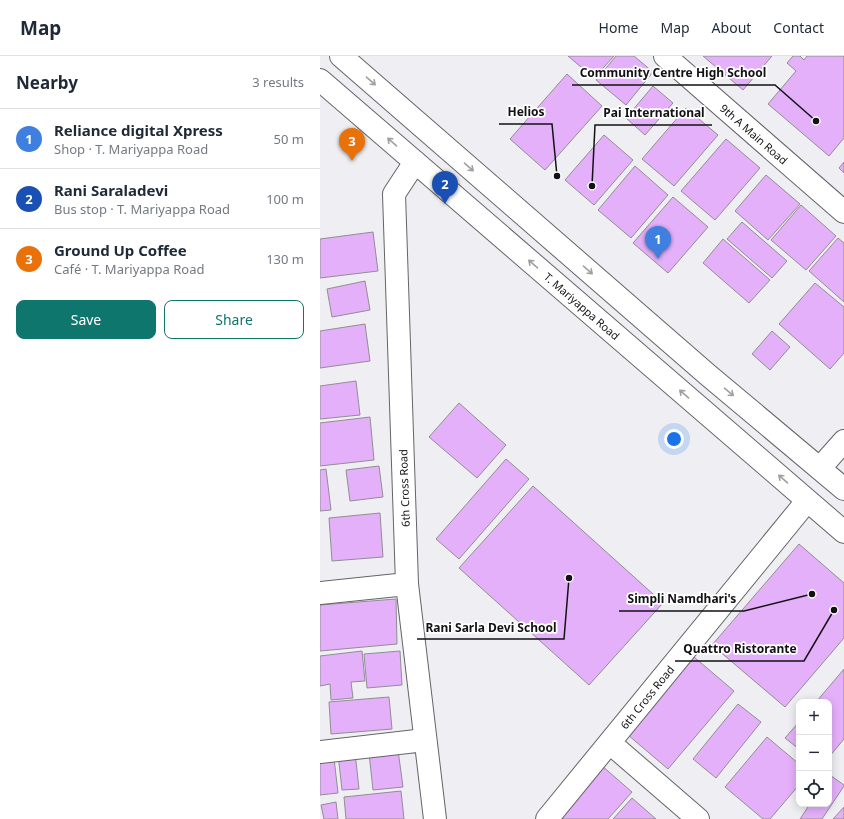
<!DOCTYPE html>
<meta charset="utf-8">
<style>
:root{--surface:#fff;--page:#f2f2f3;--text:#1f2937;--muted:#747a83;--line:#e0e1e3;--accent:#0f766e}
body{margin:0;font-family:"Noto Sans",sans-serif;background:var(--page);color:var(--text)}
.controls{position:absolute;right:12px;bottom:12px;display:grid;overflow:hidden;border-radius:8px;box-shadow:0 2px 10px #0003}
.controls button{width:36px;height:36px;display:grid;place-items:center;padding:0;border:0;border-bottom:1px solid var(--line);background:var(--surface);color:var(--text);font:20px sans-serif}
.you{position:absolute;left:354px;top:383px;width:14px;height:14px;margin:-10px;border:3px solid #fff;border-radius:50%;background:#1a73e8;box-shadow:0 0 0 6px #1a73e833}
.badge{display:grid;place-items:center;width:26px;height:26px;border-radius:50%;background:var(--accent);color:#fff;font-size:13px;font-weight:700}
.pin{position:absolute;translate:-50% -33px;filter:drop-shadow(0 1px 2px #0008)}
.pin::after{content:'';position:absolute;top:21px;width:14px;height:12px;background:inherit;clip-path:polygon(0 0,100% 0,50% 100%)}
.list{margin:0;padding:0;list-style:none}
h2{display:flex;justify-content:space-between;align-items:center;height:52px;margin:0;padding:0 16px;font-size:17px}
h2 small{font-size:13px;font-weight:400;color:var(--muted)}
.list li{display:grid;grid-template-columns:26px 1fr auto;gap:12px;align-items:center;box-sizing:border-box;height:60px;padding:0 16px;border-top:1px solid var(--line)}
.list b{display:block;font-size:15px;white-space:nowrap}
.list p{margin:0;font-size:13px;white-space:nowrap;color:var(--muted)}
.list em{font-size:13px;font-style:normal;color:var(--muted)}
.actions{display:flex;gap:8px;padding:12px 16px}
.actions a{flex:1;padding:9px 0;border:1px solid var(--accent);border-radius:8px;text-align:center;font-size:14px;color:var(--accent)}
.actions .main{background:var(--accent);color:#fff}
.icon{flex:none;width:22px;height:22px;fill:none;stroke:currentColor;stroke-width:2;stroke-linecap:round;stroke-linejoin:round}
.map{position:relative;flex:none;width:524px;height:763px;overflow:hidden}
header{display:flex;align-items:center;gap:24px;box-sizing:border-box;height:56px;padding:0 20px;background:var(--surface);border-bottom:1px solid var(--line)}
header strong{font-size:19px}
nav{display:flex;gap:22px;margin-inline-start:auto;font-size:14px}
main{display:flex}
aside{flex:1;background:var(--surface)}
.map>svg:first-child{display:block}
.building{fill:#e4b0fa;stroke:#908e91}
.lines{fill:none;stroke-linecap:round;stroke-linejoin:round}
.minor-casing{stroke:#646468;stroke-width:24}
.major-casing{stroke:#646468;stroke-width:24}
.minor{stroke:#fff;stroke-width:22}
.major{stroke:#fff;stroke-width:22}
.oneway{stroke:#a0a0a1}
.labels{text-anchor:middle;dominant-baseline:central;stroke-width:3.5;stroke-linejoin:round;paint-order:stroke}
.street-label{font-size:11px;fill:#121214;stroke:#fff}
.leader{fill:none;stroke:#121214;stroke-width:1.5}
.callout-dot{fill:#121214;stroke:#fff;stroke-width:1.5}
.callout-label{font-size:12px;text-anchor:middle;font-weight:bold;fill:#121214;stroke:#fff;stroke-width:3.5;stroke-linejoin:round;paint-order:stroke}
</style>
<header>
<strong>Map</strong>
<nav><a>Home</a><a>Map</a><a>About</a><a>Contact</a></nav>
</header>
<main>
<aside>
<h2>Nearby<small>3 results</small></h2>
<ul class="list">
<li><span class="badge" style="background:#3f7fe0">1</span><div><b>Reliance digital Xpress</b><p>Shop · T. Mariyappa Road</p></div><em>50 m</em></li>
<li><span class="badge" style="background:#1a4fb4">2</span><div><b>Rani Saraladevi</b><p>Bus stop · T. Mariyappa Road</p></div><em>100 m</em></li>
<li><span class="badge" style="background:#e8710a">3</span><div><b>Ground Up Coffee</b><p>Café · T. Mariyappa Road</p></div><em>130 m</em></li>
</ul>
<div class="actions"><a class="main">Save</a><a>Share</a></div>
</aside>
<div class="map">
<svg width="524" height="763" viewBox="0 0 524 763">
<rect width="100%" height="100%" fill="#efeff3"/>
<path class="building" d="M 248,0 L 294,0 L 274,22 Z
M 296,0 L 314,0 L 333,16 L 306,49 L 276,24 Z
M 383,0 L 452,0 L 423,34 Z
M 473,0 L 480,0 L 484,4 L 487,0 L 524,0 L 524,82 L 509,100 L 448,48 L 476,15 L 467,7 Z
M 247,18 L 282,50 L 225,114 L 190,83 Z
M 333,30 L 353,47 L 325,79 L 306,62 Z
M 366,52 L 398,79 L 354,130 L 322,103 Z
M 284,79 L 313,104 L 274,149 L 245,124 Z
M 406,83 L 440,112 L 395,164 L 361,135 Z
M 524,106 L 524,117 L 519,112 Z
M 315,110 L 348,139 L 311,182 L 278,154 Z
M 446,119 L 480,148 L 448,184 L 415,155 Z
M 353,141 L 388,171 L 348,217 L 313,187 Z
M 481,149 L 516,180 L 486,214 L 451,184 Z
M 422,166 L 467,205 L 452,222 L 407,183 Z
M 53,176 L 58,215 L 0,222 L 0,183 Z
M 518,182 L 524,187 L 524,246 L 489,215 Z
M 403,183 L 450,224 L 429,247 L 383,207 Z
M 45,225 L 50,254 L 12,261 L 7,233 Z
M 495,227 L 524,251 L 524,297 L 510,313 L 459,268 Z
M 45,268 L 50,305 L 0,312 L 0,275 Z
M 452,275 L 470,291 L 450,314 L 432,298 Z
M 36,325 L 40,359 L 0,363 L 0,330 Z
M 139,347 L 186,389 L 157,422 L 109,381 Z
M 50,361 L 54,404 L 0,410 L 0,367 Z
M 186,403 L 209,423 L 139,503 L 116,483 Z
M 59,410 L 63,441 L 30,445 L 26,414 Z
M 6,413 L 11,454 L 0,455 L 0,414 Z
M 213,430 L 343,547 L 269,629 L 139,512 Z
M 60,457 L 63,501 L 12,505 L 9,462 Z
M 479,488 L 524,527 L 524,582 L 465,651 L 392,589 Z
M 76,543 L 77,588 L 0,595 L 0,549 Z
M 42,595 L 45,625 L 31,626 L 33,642 L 11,644 L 10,628 L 0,630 L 0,600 Z
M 80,595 L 82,629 L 47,632 L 44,598 Z
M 374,601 L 414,635 L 348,713 L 308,679 Z
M 524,613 L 524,683 L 509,701 L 509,646 L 496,646 Z
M 69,641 L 72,673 L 11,678 L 9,646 Z
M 418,648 L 441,666 L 396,722 L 373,703 Z
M 479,666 L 479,693 L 465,682 Z
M 447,681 L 479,708 L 479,729 L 450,763 L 443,763 L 405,731 Z
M 78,694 L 83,731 L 53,734 L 49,697 Z
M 35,696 L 39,733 L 22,734 L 18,698 Z
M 14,702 L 18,737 L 0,739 L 0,703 Z
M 281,709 L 312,736 L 288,763 L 233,763 Z
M 510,719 L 524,729 L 524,730 L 502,763 L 480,763 L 490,748 L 509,748 L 509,721 Z
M 81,735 L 84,763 L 26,763 L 24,741 Z
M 312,742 L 336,763 L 293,763 Z
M 16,746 L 18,763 L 4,763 L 1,749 Z
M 524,751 L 524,763 L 513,763 Z"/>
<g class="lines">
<g class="minor-casing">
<path id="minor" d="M 345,0 L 524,156
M 95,106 L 74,138 L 87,528 L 115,763
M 500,412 L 524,385
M 0,537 L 87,528
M 290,687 L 378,763
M 0,696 L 105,684
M 227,763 L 487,445"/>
</g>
<g class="major-casing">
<path id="major" d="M 21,0 L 388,319 L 524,433
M 0,24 L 524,476"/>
</g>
<use href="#minor" class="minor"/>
<use href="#major" class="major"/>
</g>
<defs><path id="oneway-shaft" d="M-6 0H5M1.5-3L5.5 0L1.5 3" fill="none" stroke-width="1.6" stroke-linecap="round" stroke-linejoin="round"/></defs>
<g class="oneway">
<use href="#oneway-shaft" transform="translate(51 25) rotate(41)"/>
<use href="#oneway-shaft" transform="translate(72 86) rotate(-139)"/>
<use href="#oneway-shaft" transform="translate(149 111) rotate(41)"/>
<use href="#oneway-shaft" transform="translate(213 208) rotate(-139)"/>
<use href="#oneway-shaft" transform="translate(268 214) rotate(41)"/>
<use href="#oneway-shaft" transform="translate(409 336) rotate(40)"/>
<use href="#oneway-shaft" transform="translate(364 338) rotate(-139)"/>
<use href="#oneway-shaft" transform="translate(463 423) rotate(-139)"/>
</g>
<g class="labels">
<g class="street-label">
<text transform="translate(434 78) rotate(41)">9th A Main Road</text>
<text transform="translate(262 250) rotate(41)">T. Mariyappa Road</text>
<text transform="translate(84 432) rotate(-92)">6th Cross Road</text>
<text transform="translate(327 641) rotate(-51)">6th Cross Road</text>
</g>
</g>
<path class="leader" d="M496 65L455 29H252M237 120L232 68H179M272 130L275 69H392M492 538L424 555H299M249 522L244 583H97M514 554L484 605H355"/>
<g class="callout-dot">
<circle cx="496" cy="65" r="4"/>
<circle cx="237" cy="120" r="4"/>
<circle cx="272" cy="130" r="4"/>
<circle cx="492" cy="538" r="4"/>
<circle cx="249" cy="522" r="4"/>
<circle cx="514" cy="554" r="4"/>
</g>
<g class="callout-label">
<text x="353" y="21">Community Centre High School</text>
<text x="206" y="60">Helios</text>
<text x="334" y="61">Pai International</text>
<text x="362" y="547">Simpli Namdhari's</text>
<text x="171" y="576">Rani Sarla Devi School</text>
<text x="420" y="597">Quattro Ristorante</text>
</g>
</svg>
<div class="controls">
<button>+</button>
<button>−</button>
<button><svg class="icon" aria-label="locate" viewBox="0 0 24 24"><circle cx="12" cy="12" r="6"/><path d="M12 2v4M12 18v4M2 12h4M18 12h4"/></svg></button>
</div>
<div class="you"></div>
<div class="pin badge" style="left:338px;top:203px;background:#3f7fe0">1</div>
<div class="pin badge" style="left:125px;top:148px;background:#1a4fb4">2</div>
<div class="pin badge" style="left:32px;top:105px;background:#e8710a">3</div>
</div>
</main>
